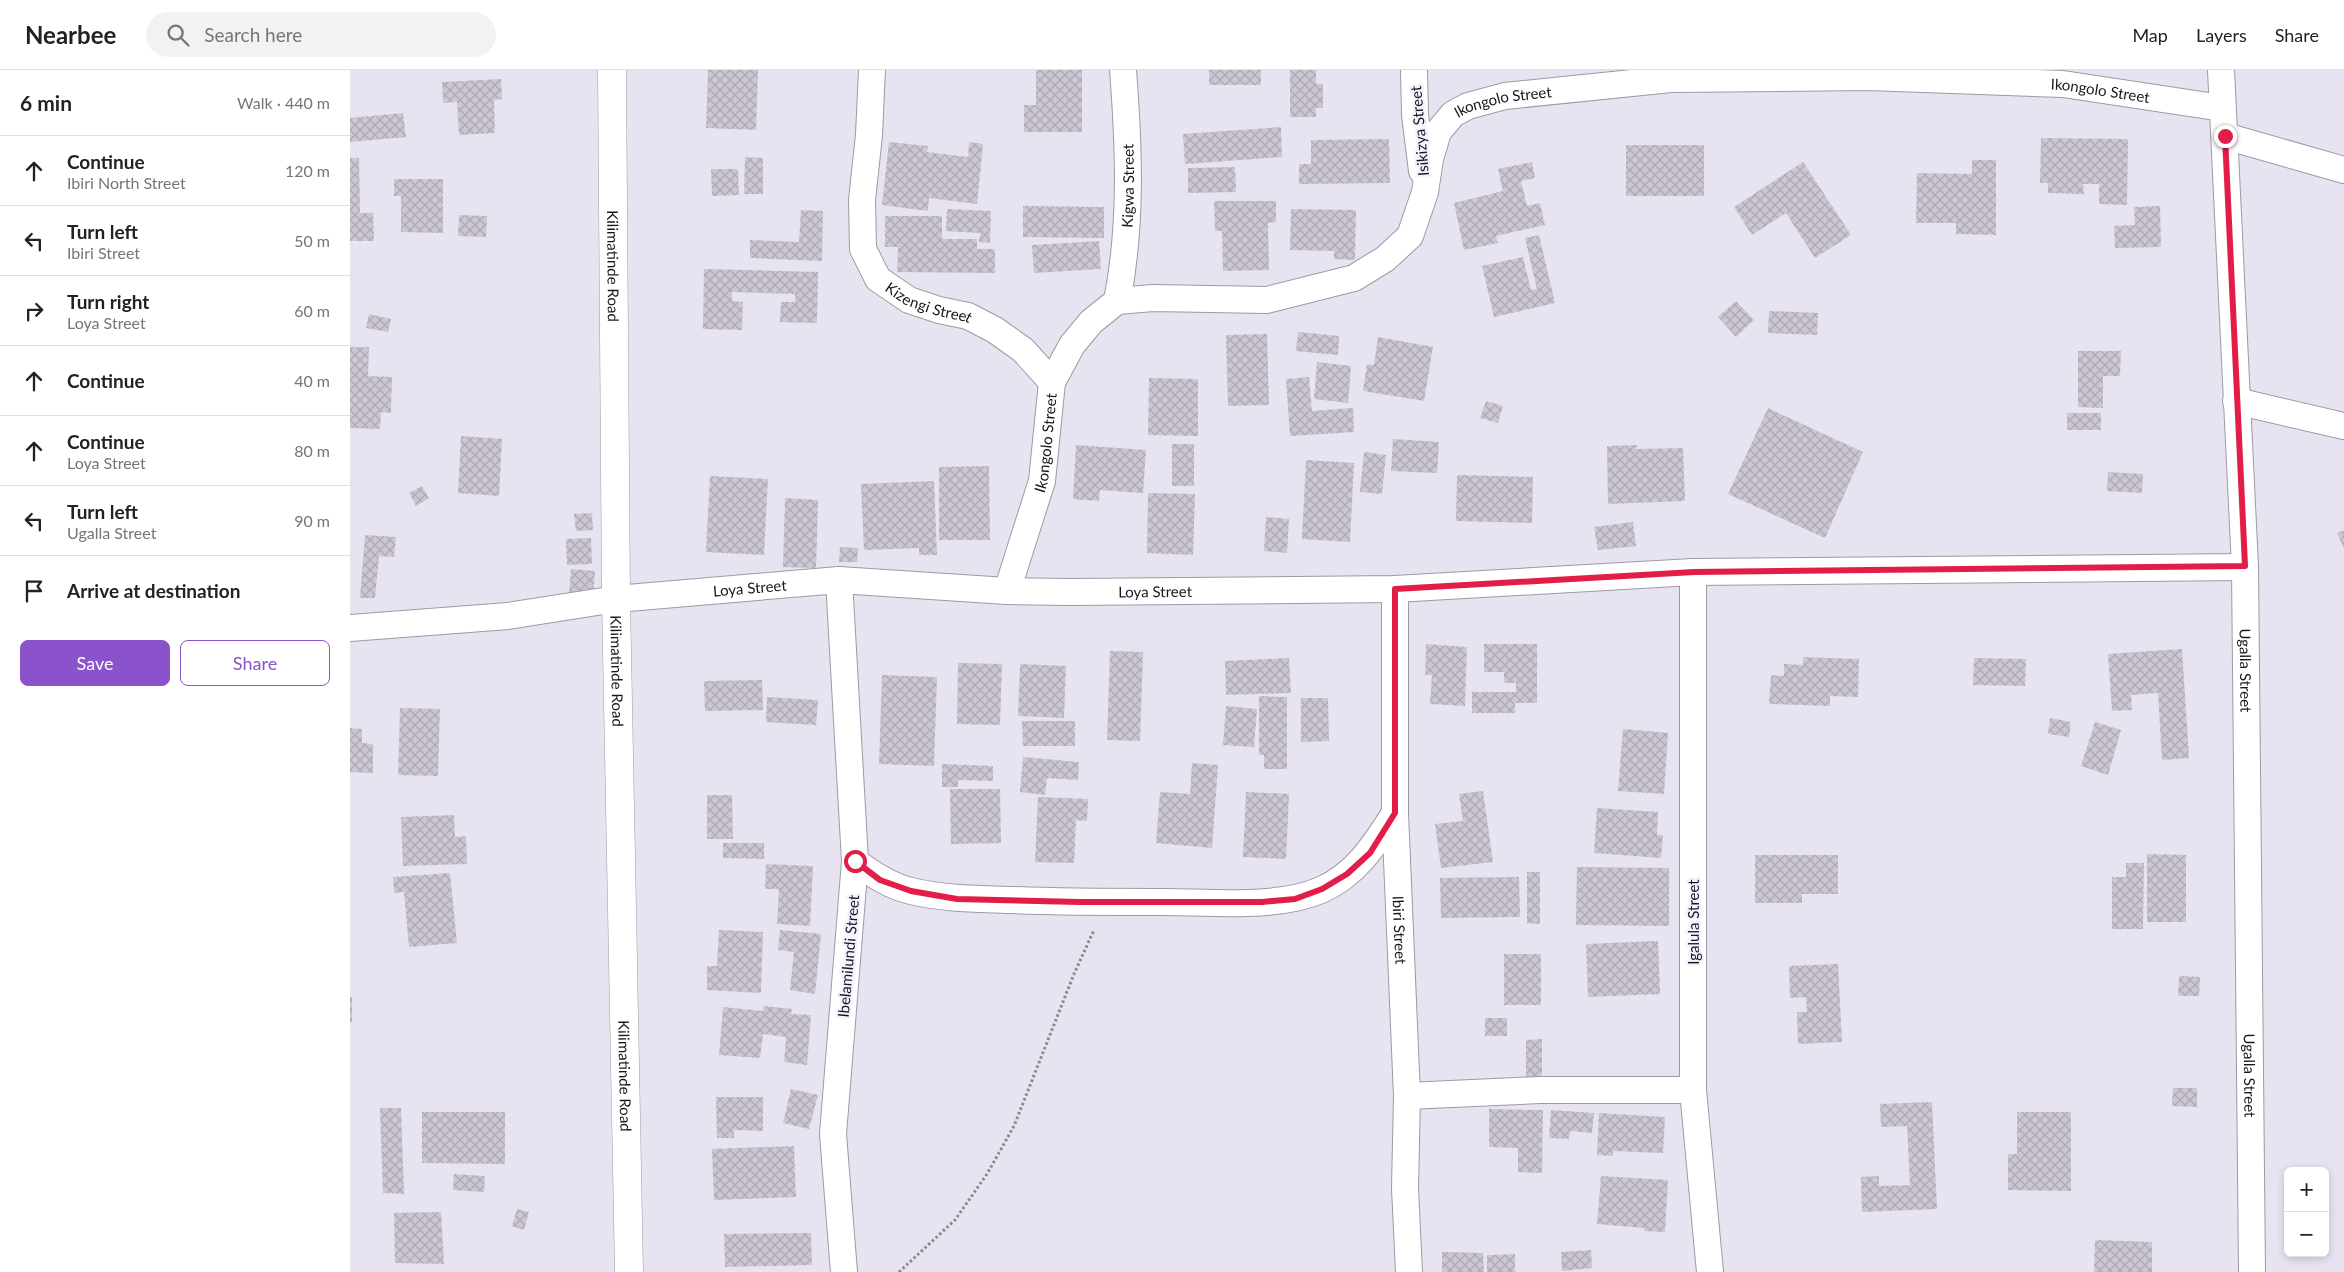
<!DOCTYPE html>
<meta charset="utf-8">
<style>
:root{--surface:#fff;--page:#f2f2f2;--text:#222;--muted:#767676;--line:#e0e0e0;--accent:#8b53cb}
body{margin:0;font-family:Lato,sans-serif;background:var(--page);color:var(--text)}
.controls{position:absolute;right:15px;bottom:15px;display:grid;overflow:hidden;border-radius:8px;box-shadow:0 2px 8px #0003}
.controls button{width:45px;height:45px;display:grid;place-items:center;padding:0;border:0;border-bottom:1px solid var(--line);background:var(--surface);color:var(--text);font:25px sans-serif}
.stop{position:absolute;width:15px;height:15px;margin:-11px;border:4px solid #e11d48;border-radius:50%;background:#fff}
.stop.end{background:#e11d48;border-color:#fff;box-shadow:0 1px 5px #0008}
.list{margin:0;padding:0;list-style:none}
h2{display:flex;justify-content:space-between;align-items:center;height:65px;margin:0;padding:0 20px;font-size:21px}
h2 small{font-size:16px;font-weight:400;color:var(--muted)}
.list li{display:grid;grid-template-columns:32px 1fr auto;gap:15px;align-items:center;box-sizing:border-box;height:70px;padding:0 20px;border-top:1px solid var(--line)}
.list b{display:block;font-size:19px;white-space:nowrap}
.list p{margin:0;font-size:16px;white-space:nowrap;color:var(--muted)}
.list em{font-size:16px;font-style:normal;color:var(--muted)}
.actions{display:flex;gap:10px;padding:15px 20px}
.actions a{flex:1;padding:11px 0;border:1px solid var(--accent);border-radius:8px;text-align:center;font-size:18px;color:var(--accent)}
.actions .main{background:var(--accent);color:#fff}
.icon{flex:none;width:28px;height:28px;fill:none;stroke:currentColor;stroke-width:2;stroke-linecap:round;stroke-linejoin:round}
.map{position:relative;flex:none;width:1994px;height:1202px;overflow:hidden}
header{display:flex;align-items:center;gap:30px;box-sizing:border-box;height:70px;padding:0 25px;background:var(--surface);border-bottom:1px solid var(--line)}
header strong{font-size:24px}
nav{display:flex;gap:28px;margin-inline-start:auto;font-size:18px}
.search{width:350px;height:45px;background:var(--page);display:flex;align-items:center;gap:12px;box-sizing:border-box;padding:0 18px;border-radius:28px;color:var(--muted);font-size:19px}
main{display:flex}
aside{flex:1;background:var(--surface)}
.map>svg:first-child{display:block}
.building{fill:url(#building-cross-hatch)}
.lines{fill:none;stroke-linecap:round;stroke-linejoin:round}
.street-casing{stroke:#9e99a5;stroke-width:28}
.secondary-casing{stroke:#9e99a5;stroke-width:29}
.path{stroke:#8b8791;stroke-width:3;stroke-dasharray:2.5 2.5;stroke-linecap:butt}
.street{stroke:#fff;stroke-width:26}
.secondary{stroke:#fff;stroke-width:28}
.route{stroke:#e11d48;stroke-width:6}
.labels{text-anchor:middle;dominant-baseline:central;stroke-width:5;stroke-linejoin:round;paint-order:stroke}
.street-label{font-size:15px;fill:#18161b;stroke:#f6f1fe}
</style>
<header>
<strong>Nearbee</strong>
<div class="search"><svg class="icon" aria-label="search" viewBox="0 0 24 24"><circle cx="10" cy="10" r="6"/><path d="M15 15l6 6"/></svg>Search here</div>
<nav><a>Map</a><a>Layers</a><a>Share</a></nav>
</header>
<main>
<aside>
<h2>6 min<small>Walk · 440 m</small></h2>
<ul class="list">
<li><svg class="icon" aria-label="ahead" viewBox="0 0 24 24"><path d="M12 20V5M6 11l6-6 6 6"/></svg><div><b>Continue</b><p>Ibiri North Street</p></div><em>120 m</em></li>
<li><svg class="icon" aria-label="left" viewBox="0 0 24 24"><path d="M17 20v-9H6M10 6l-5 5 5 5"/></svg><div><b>Turn left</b><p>Ibiri Street</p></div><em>50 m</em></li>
<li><svg class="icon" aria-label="right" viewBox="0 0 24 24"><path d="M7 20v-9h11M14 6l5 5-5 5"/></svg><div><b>Turn right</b><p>Loya Street</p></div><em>60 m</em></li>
<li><svg class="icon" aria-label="ahead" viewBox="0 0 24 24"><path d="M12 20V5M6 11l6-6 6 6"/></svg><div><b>Continue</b></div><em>40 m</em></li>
<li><svg class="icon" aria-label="ahead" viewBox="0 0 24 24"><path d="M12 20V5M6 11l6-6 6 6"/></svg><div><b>Continue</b><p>Loya Street</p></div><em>80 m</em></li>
<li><svg class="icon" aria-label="left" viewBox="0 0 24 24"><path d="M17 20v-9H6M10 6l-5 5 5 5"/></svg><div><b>Turn left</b><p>Ugalla Street</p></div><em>90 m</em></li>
<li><svg class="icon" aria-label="arrive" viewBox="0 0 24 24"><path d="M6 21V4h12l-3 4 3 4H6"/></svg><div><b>Arrive at destination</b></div></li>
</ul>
<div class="actions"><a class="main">Save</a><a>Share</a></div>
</aside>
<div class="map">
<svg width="1994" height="1202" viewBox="0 0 1994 1202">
<defs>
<pattern id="building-cross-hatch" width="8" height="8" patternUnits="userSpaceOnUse" patternTransform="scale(1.25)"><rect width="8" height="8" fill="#cbc6d3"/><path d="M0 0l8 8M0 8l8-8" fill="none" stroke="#aea9b5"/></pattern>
</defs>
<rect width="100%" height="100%" fill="#e8e3f1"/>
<path class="building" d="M 358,0 L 408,0 L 406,60 L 356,58 Z
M 686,0 L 732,0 L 732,62 L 674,62 L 674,35 L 686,35 Z
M 859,0 L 911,0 L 911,15 L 859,15 Z
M 940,0 L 966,0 L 966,14 L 973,14 L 973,38 L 966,38 L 966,47 L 940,47 Z
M 151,9 L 152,29 L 144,30 L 145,63 L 109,65 L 107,32 L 93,33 L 92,12 Z
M 53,43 L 56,67 L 0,72 L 0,48 Z
M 931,57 L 932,87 L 835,94 L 833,64 Z
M 1691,68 L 1778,69 L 1777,135 L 1749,134 L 1749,114 L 1733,114 L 1734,124 L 1698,123 L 1698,113 L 1690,113 Z
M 1039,69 L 1040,113 L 949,114 L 949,94 L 961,94 L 961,70 Z
M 539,72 L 578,76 L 577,82 L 618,87 L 619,72 L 633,74 L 627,134 L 579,128 L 578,141 L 532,135 Z
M 1276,75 L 1354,75 L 1354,126 L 1276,126 Z
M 395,87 L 413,88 L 413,124 L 394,124 Z
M 0,88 L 9,88 L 10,143 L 23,143 L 24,171 L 0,171 Z
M 1622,90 L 1646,90 L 1646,165 L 1606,164 L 1606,153 L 1566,153 L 1567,103 L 1622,104 Z
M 1182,92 L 1185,108 L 1171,111 L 1177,136 L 1190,133 L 1195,155 L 1146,166 L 1148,173 L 1114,180 L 1104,133 L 1153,121 L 1148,99 Z
M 1453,92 L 1501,165 L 1465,188 L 1436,143 L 1402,165 L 1384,137 Z
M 885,97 L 886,122 L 838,123 L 838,98 Z
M 361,99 L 388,99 L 389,125 L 362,126 Z
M 44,109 L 93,109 L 93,163 L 51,162 L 51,126 L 44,126 Z
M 864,131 L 926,131 L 926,152 L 918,153 L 919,200 L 873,201 L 872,161 L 865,161 Z
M 673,136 L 754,137 L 754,168 L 673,167 Z
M 1810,136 L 1811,177 L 1765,178 L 1764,156 L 1785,155 L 1784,137 Z
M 597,139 L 641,141 L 640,173 L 629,172 L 630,163 L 596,161 Z
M 941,139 L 1006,140 L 1005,190 L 984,189 L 984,181 L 940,180 Z
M 451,140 L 473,141 L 472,191 L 400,188 L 400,170 L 449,172 Z
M 109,145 L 137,146 L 136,167 L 108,166 Z
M 535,146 L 592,146 L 592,169 L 627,169 L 627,179 L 645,179 L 645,203 L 547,202 L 548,177 L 535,177 Z
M 1189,165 L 1205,233 L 1144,247 L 1132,196 L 1173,187 L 1181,220 L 1187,219 L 1175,168 Z
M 749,171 L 751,199 L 684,203 L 682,175 Z
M 354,199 L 468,202 L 467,253 L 430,252 L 431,232 L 445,232 L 445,224 L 382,222 L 382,231 L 393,232 L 392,260 L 353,259 Z
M 1386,231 L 1404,250 L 1386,267 L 1368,247 Z
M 1419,241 L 1468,243 L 1467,265 L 1418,263 Z
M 19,244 L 41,249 L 38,262 L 16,258 Z
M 948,262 L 989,266 L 988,285 L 946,281 Z
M 917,264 L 919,335 L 878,336 L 876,265 Z
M 1028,267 L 1083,277 L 1074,331 L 1013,321 L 1017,294 L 1024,295 Z
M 0,277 L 19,277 L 18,306 L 42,307 L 41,343 L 31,342 L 30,359 L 0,358 Z
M 1728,281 L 1771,281 L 1770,306 L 1753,306 L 1753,338 L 1728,337 Z
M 967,292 L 1001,296 L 998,333 L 964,329 Z
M 959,307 L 962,341 L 1003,338 L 1004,362 L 940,366 L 936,309 Z
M 799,308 L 848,309 L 848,366 L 798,365 Z
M 1136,331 L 1153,336 L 1148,353 L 1130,348 Z
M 1418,338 L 1513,382 L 1475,468 L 1378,424 Z
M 1717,343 L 1751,343 L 1751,360 L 1717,360 Z
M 111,366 L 152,369 L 149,426 L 108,423 Z
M 1043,369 L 1089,372 L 1087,403 L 1041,401 Z
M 822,374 L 844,374 L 844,416 L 822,416 Z
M 726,375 L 796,380 L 793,423 L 750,420 L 749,431 L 723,429 Z
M 1287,375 L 1286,379 L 1333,378 L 1335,431 L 1258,434 L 1257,376 Z
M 1014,382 L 1036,385 L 1032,424 L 1010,422 Z
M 956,390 L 1004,393 L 1000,472 L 952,469 Z
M 639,396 L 640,470 L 589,470 L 589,397 Z
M 1758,402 L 1793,404 L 1792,423 L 1757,421 Z
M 1107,405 L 1183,407 L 1182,453 L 1106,451 Z
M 360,406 L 418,409 L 414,485 L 356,482 Z
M 584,411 L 587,485 L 569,485 L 569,478 L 514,480 L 511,414 Z
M 72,416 L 79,428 L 66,436 L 59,423 Z
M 798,423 L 845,424 L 843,485 L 797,483 Z
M 435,428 L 468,430 L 466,498 L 433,497 Z
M 242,443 L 243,460 L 226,461 L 224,444 Z
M 916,447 L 939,449 L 937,483 L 914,481 Z
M 1283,452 L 1286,476 L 1248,480 L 1244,457 Z
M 1994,460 L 1994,478 L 1987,463 Z
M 15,465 L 46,467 L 44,487 L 29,486 L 25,528 L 10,528 Z
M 241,468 L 242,494 L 217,495 L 216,469 Z
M 490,477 L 508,478 L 507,492 L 489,492 Z
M 221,499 L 245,501 L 243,526 L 219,524 Z
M 1076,574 L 1117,577 L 1115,636 L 1080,634 L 1082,605 L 1075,605 Z
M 1134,574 L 1187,574 L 1187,633 L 1165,633 L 1165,643 L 1122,643 L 1122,622 L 1166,622 L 1166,613 L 1154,613 L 1154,602 L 1134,602 Z
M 1832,579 L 1839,688 L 1812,690 L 1808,623 L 1781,625 L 1782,640 L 1762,641 L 1758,584 Z
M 760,581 L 793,582 L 790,671 L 757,670 Z
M 1453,587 L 1509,589 L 1508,627 L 1480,626 L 1480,636 L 1419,634 L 1421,605 L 1434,606 L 1434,594 L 1453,595 Z
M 939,588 L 941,623 L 876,625 L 875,591 Z
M 1624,588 L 1676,589 L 1675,616 L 1623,615 Z
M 608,593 L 652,594 L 650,655 L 607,654 Z
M 670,594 L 716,596 L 714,648 L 668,646 Z
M 532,605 L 587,607 L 584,696 L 529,694 Z
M 412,610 L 413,640 L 355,641 L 354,611 Z
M 909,626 L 937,627 L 937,699 L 914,699 L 914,685 L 909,685 Z
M 417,627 L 468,630 L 466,655 L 416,652 Z
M 951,628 L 978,628 L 979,671 L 951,672 Z
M 876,636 L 907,639 L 904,677 L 873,675 Z
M 50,638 L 90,639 L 88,706 L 48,705 Z
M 1700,648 L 1721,652 L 1719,667 L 1698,664 Z
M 672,651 L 725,651 L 725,676 L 673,676 Z
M 1745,652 L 1771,660 L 1758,705 L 1731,696 Z
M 0,658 L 12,659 L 12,673 L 23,674 L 23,703 L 0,702 Z
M 1273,659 L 1318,663 L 1314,724 L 1268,721 Z
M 673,687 L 729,692 L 728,710 L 697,708 L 695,725 L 670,722 Z
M 842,693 L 868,695 L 862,778 L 806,773 L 810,722 L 840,724 Z
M 592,694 L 643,696 L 643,711 L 608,710 L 608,717 L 592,717 Z
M 600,719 L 650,719 L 651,773 L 601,774 Z
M 1133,721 L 1143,792 L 1091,798 L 1085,754 L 1113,751 L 1109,724 Z
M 896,722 L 939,724 L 936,789 L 893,787 Z
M 357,725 L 382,725 L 383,769 L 357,769 Z
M 688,727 L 738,729 L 737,751 L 726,750 L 724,793 L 685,792 Z
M 1247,738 L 1308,742 L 1307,765 L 1313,765 L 1311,788 L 1244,783 Z
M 104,745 L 105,767 L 116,766 L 117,794 L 53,796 L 51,747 Z
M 373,773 L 414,773 L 414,789 L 373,788 Z
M 1797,784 L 1836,785 L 1836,852 L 1797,852 Z
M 1405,785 L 1488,785 L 1488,824 L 1452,824 L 1452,833 L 1405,833 Z
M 1776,793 L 1794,793 L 1793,859 L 1762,859 L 1762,807 L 1776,807 Z
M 416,794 L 463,796 L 460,856 L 427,854 L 429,819 L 415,819 Z
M 1227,797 L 1319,798 L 1319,856 L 1226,855 Z
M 1177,802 L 1190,802 L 1190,854 L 1177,853 Z
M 100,803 L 107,873 L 59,877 L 54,822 L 44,823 L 43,807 Z
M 1169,807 L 1170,847 L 1091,848 L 1090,808 Z
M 369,860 L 413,862 L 411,923 L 357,920 L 357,896 L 367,896 Z
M 430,860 L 471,864 L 465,924 L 440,920 L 444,882 L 428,880 Z
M 1308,871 L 1310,924 L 1238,927 L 1236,874 Z
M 1154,884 L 1191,884 L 1191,935 L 1154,935 Z
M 1488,894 L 1492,972 L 1448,974 L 1447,942 L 1457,942 L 1456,927 L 1440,928 L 1439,896 Z
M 1829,906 L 1850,907 L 1849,926 L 1828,926 Z
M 0,927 L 2,927 L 2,952 L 0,952 Z
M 414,936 L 442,939 L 441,944 L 461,945 L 457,995 L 434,992 L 436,967 L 413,964 L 410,988 L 369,985 L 373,937 L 413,941 Z
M 1135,948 L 1157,948 L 1157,966 L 1135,966 Z
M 1192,969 L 1192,1010 L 1176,1010 L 1176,970 Z
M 1823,1018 L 1847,1018 L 1847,1037 L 1822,1036 Z
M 441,1019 L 468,1025 L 459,1059 L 433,1053 Z
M 366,1027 L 413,1027 L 413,1061 L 384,1060 L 384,1068 L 367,1068 Z
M 1582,1032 L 1587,1139 L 1512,1142 L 1511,1107 L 1529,1106 L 1529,1116 L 1560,1115 L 1557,1056 L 1531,1057 L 1530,1034 Z
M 30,1038 L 51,1038 L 54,1124 L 33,1123 Z
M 1139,1039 L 1193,1040 L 1192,1103 L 1168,1102 L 1168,1078 L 1139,1077 Z
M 1201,1040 L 1244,1043 L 1242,1063 L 1220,1061 L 1219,1069 L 1199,1068 Z
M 72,1042 L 155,1042 L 155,1094 L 72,1093 Z
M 1667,1042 L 1721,1042 L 1721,1121 L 1658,1120 L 1658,1084 L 1667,1084 Z
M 1249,1043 L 1315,1047 L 1313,1083 L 1263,1081 L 1263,1086 L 1247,1085 Z
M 444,1076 L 446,1127 L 364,1130 L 362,1079 Z
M 104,1104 L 135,1106 L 134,1122 L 103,1120 Z
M 1251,1106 L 1318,1110 L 1315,1162 L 1294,1161 L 1294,1158 L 1247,1154 Z
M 167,1139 L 179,1142 L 174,1160 L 162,1156 Z
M 91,1142 L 94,1194 L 45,1193 L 44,1143 Z
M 461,1163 L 462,1195 L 375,1197 L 374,1164 Z
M 1745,1170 L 1802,1172 L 1802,1202 L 1744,1202 Z
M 1241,1180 L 1242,1198 L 1212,1201 L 1211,1182 Z
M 1092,1182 L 1133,1183 L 1134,1202 L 1092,1202 Z
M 1165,1184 L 1165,1202 L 1137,1202 L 1137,1185 Z"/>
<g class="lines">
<g class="street-casing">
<g id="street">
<path id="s1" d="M 522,0 L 519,65 L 512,130 L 513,179 L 528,209 L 559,230 L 589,240 L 618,246 L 645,260 L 673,280 L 702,312"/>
<path d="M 1064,0 L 1065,45 L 1072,101"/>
<path id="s2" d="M 1871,0 L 1895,497 L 1902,1202"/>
<path d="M 1875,66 L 1994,100"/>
<path id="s3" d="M 767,231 C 782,156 779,77 773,0"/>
<path d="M 1886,331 L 1994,356"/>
<path d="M 1343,502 L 1343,1020 L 1360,1202"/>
<path d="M 489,510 L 505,791 L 483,1064 L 494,1202"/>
<path id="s4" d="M 1045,519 L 1045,743 L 1057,1026 L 1055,1118 L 1059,1202"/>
<path id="s5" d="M 657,521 L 692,411 L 702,312 L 722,275 L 741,252 L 767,231 L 803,228 L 917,230 L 1004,208 L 1035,189 L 1060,166 L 1075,122 L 1080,89 L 1088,62 L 1103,44 L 1118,36 L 1155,26 L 1321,9 L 1518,7 L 1713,14 L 1872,38"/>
<path id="s6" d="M 0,558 L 158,546 L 266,529 L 489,510 L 657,521 L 720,522 L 1045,519 L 1343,502 L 1895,497"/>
<path d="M 505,791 C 523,805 540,816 561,821 C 594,829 629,829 663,830 C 713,832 763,832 814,832 C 861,832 927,839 971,820 C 1007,804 1025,774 1045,743"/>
<path d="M 1057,1026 L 1190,1020 L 1343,1020"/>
</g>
</g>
<g class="secondary-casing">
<g id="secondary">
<path id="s7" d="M 262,0 L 266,529 L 279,1202"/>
</g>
</g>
<path class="path" d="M 549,1202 L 605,1150 L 637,1104 L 664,1056 L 724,904 L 744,860"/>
<use href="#street" class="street"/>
<use href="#secondary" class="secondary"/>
</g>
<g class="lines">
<path class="route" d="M 505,791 L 530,810 L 561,821 L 607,829 L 730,832 L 912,832 L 945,829 L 972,819 L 997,804 L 1020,783 L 1045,743 L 1045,519 L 1344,502 L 1895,496 L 1875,66"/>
</g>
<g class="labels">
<g class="street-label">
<text stroke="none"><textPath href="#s5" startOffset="1414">Ikongolo Street</textPath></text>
<text stroke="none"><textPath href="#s5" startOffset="814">Ikongolo Street</textPath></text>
<text transform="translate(1069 61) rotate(-95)">Isikizya Street</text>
<text stroke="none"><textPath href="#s3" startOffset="116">Kigwa Street</textPath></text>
<text stroke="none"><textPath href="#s7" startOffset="196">Kilimatinde Road</textPath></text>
<text stroke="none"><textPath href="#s1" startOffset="270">Kizengi Street</textPath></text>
<text stroke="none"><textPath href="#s5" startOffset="154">Ikongolo Street</textPath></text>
<text stroke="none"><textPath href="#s6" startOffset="402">Loya Street</textPath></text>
<text stroke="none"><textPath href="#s6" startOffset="808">Loya Street</textPath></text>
<text stroke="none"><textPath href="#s7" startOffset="601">Kilimatinde Road</textPath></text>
<text stroke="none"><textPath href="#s2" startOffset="601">Ugalla Street</textPath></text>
<text transform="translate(1343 852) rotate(-90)">Igalula Street</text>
<text stroke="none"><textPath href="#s4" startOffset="341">Ibiri Street</textPath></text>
<text transform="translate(498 886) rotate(-85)">Ibelamilundi Street</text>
<text stroke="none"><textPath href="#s7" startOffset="1006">Kilimatinde Road</textPath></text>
<text stroke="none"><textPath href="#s2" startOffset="1006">Ugalla Street</textPath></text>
</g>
</g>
</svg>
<div class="controls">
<button>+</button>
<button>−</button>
</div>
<div class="stop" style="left:505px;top:791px"></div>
<div class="stop end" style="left:1875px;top:66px"></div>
</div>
</main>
